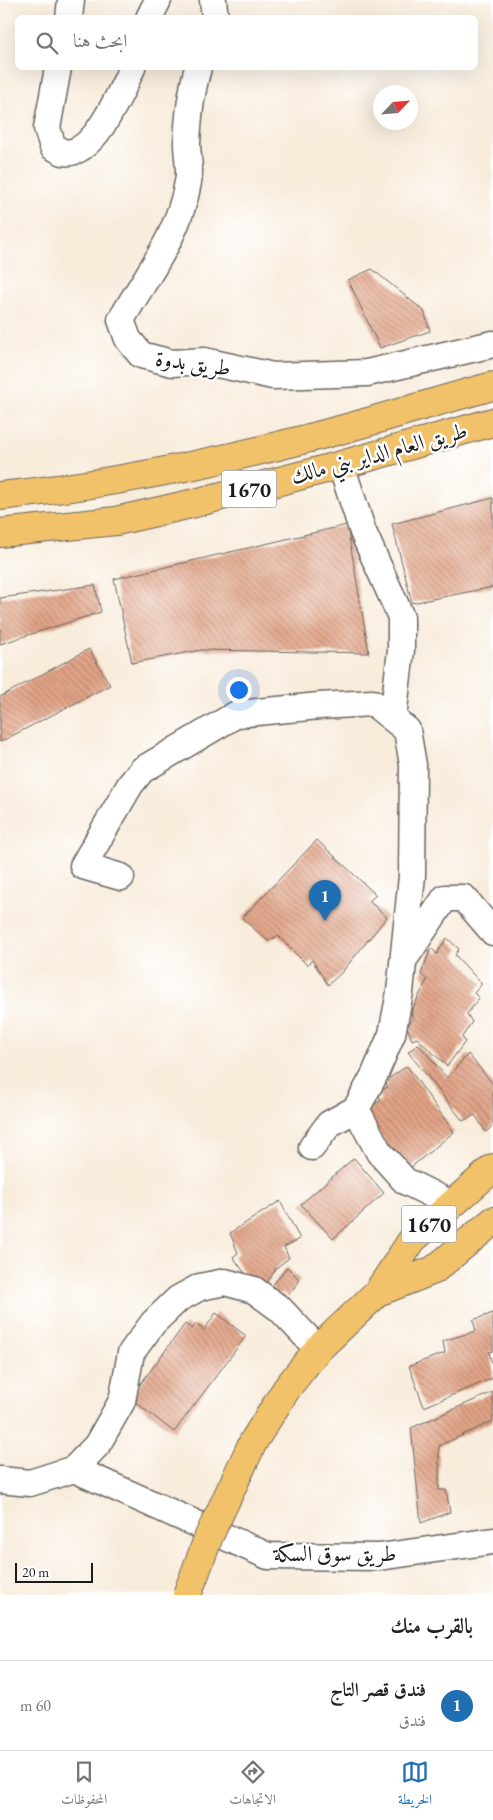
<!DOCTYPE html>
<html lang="ar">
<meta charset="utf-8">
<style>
:root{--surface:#fff;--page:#f2f2f2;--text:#222;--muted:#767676;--line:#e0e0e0;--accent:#1f6fb2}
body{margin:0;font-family:"EB Garamond",Amiri,serif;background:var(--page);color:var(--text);direction:rtl}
.compass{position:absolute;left:373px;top:85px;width:45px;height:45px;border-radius:50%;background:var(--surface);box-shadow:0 5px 20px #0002;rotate:64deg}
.scale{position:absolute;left:15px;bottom:12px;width:78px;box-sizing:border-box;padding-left:5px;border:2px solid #1c1c1c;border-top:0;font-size:14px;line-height:18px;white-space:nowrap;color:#1c1c1c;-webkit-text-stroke:4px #fff;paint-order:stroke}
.you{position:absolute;left:238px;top:689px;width:18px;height:18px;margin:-12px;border:4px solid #fff;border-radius:50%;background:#1a73e8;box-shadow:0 0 0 8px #1a73e833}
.badge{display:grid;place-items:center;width:32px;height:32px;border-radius:50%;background:var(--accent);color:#fff;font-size:16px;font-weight:700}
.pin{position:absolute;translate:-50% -41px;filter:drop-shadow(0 1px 2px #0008)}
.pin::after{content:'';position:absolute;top:26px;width:18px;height:15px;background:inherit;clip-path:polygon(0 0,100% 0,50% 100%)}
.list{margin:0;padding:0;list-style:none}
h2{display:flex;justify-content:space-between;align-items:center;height:65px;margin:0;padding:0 20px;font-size:21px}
h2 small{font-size:16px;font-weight:400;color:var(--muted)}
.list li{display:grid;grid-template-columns:32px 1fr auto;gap:15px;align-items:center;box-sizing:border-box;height:90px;padding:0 20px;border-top:1px solid var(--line)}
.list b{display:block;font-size:19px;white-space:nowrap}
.list p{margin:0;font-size:16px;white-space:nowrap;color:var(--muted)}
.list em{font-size:16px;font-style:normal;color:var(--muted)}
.icon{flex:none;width:28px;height:28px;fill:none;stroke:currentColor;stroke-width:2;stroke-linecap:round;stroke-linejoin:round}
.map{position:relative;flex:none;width:493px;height:1595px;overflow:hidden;direction:ltr}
.search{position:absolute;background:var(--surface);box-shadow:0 5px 20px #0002;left:15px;right:15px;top:15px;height:55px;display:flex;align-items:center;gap:12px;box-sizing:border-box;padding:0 18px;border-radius:8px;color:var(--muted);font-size:19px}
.sheet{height:155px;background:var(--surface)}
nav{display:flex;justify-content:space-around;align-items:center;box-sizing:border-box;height:70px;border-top:1px solid var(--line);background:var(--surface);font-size:14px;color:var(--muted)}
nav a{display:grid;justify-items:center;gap:2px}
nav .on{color:var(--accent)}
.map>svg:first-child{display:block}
.building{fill:url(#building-back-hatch)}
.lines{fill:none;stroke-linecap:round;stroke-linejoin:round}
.minor-casing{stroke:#69655f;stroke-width:29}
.highway-casing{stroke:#69655f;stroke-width:30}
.minor{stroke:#fff;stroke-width:26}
.highway{stroke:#f2c26a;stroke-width:28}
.highway-bridge-casing{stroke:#69655f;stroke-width:30;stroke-linecap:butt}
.highway-bridge{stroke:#f2c26a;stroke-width:28}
.labels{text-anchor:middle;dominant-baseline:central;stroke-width:5;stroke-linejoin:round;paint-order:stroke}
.shield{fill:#fff;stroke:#606060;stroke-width:1}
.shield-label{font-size:21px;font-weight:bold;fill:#1c1c1c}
.street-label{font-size:22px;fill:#1c1c1c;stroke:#fff}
</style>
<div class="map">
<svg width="493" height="1595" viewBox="0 0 493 1595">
<defs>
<pattern id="building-back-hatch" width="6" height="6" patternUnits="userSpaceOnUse" patternTransform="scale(1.25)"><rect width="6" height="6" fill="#e2a487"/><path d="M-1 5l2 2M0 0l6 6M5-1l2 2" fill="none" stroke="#b6856e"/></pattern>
</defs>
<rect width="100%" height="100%" fill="#fff"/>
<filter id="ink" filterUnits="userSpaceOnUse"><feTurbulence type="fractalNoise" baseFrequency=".02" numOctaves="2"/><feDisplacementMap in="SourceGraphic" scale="10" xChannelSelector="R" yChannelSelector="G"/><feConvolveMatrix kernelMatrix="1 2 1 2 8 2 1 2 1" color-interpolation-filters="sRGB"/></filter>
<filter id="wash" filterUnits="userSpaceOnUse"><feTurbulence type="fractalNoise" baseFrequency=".0096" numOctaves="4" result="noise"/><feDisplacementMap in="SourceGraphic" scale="20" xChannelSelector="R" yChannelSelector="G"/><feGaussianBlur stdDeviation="1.12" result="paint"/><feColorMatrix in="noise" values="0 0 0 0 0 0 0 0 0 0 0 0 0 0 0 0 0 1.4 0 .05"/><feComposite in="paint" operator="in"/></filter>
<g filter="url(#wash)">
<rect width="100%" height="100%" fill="#f8ecdb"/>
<g id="blocks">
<path class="building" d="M 372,269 L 424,311 L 430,331 L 380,348 L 348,280 Z
M 493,498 L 493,587 L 412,603 L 392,524 Z
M 347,525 L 369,653 L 201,650 L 132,663 L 114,579 Z
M 95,585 L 101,612 L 0,644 L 0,598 Z
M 89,649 L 110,685 L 0,742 L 0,697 Z
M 317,840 L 376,895 L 369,901 L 387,917 L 342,972 L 328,985 L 312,960 L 307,965 L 278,936 L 268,941 L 242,918 Z
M 447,938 L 459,949 L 455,955 L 482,984 L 474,993 L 479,998 L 467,1014 L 472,1022 L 462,1037 L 465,1042 L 447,1066 L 417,1038 L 412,1040 L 407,1027 L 413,1019 L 411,1012 L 427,980 L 421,974 L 431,948 L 437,954 Z
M 418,1044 L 447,1078 L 468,1054 L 493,1084 L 493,1125 L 486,1132 L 475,1115 L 463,1121 L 408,1052 Z
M 407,1066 L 454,1132 L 404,1173 L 365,1111 L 381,1100 L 378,1092 L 388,1087 L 385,1081 Z
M 354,1158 L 384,1193 L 333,1239 L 301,1204 Z
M 280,1201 L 300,1239 L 284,1247 L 289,1258 L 277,1267 L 263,1289 L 247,1276 L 233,1257 L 238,1253 L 230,1233 Z
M 287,1267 L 300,1280 L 287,1297 L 283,1293 L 275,1295 L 272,1286 Z
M 216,1313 L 246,1336 L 174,1432 L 130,1398 L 185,1324 L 192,1329 L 196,1324 L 204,1330 Z
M 493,1313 L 493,1351 L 489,1352 L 493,1368 L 493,1378 L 424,1407 L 409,1366 L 445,1353 L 443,1341 L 476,1331 L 473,1320 Z
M 493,1392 L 493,1421 L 439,1446 L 439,1490 L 446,1490 L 450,1512 L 421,1523 L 411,1428 Z"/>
</g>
</g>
<g filter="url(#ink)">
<use href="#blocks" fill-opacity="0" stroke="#69655f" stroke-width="1"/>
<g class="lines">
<g class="minor-casing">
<path id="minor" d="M 213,0 L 215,18
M 69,18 L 71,0
M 149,18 L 158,0
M 58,68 L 47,128 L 53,147 C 56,148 60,151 63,152 C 94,158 122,89 132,68
M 198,68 C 191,92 188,118 187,144 C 187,156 191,170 188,182 C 179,236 147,274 121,320 L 128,339 L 141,355 L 172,363 L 204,361 L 273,376 L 367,373 L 493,344
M 341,465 L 363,532 L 401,617 L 401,650 L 393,718
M 121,877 L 83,866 L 130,785 L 142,770 L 237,714 L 319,706 L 373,703 L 407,730 L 413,765 L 412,876 L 400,992 L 392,1034 L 374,1076 L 356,1109 L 379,1152 L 405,1181 L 451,1204
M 407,955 L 445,898 L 464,898 L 493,932
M 312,1147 L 329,1124 L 356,1109
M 74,1469 L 268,1556 L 379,1557 L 493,1541
M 0,1480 L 30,1483 L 74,1469 L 97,1445 L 122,1401 L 131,1353 L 153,1323 L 178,1299 L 200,1287 L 225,1282 L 254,1290 L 280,1309 L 318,1349"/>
</g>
<g class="highway-casing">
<path id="highway" d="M 0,496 C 117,484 234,459 347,428 C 396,414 444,399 493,386
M 0,533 L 116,521 L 195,503 L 341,465 L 493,422
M 378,1292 L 434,1270 L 493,1221
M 253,1442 L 287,1388 L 318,1349 L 378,1292 L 412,1240 L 493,1168"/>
</g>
<use href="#minor" class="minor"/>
<use href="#highway" class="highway"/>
<g class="highway-bridge-casing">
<path id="highway-bridge" d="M 187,1595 L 209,1536 L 253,1442"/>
</g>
<use href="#highway-bridge" class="highway-bridge"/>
</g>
</g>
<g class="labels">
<g class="shield">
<rect x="221.5" y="470.5" width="55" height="37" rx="4"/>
<rect x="401.5" y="1205.5" width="55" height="37" rx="4"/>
</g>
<g class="shield-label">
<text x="249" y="489">1670</text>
<text x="429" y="1224">1670</text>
</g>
<g class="street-label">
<text transform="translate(193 363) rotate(8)">طريق بدوة</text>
<text transform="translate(379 453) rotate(-15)">طريق العام الداير بني مالك</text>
<text x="335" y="1553">طريق سوق السكة</text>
</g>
</g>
</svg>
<svg class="compass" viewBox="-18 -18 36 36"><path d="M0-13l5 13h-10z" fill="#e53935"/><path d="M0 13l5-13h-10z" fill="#767676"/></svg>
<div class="scale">20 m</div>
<div class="you"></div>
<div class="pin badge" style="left:325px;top:921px">1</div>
<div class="search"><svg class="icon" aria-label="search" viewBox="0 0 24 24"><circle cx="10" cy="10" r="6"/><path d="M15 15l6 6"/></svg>ابحث هنا</div>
</div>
<section class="sheet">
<h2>بالقرب منك<small></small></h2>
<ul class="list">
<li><span class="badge">1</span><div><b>فندق قصر التاج</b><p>فندق</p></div><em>60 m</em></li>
</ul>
</section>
<nav>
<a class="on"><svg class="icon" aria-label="map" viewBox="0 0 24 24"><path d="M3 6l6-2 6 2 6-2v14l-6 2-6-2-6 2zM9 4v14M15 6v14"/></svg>الخريطة</a>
<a><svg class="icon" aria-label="directions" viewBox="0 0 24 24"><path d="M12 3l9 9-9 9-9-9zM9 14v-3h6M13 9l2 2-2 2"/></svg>الاتجاهات</a>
<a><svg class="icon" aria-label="saved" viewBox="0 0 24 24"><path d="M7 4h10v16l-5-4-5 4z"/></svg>المحفوظات</a>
</nav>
